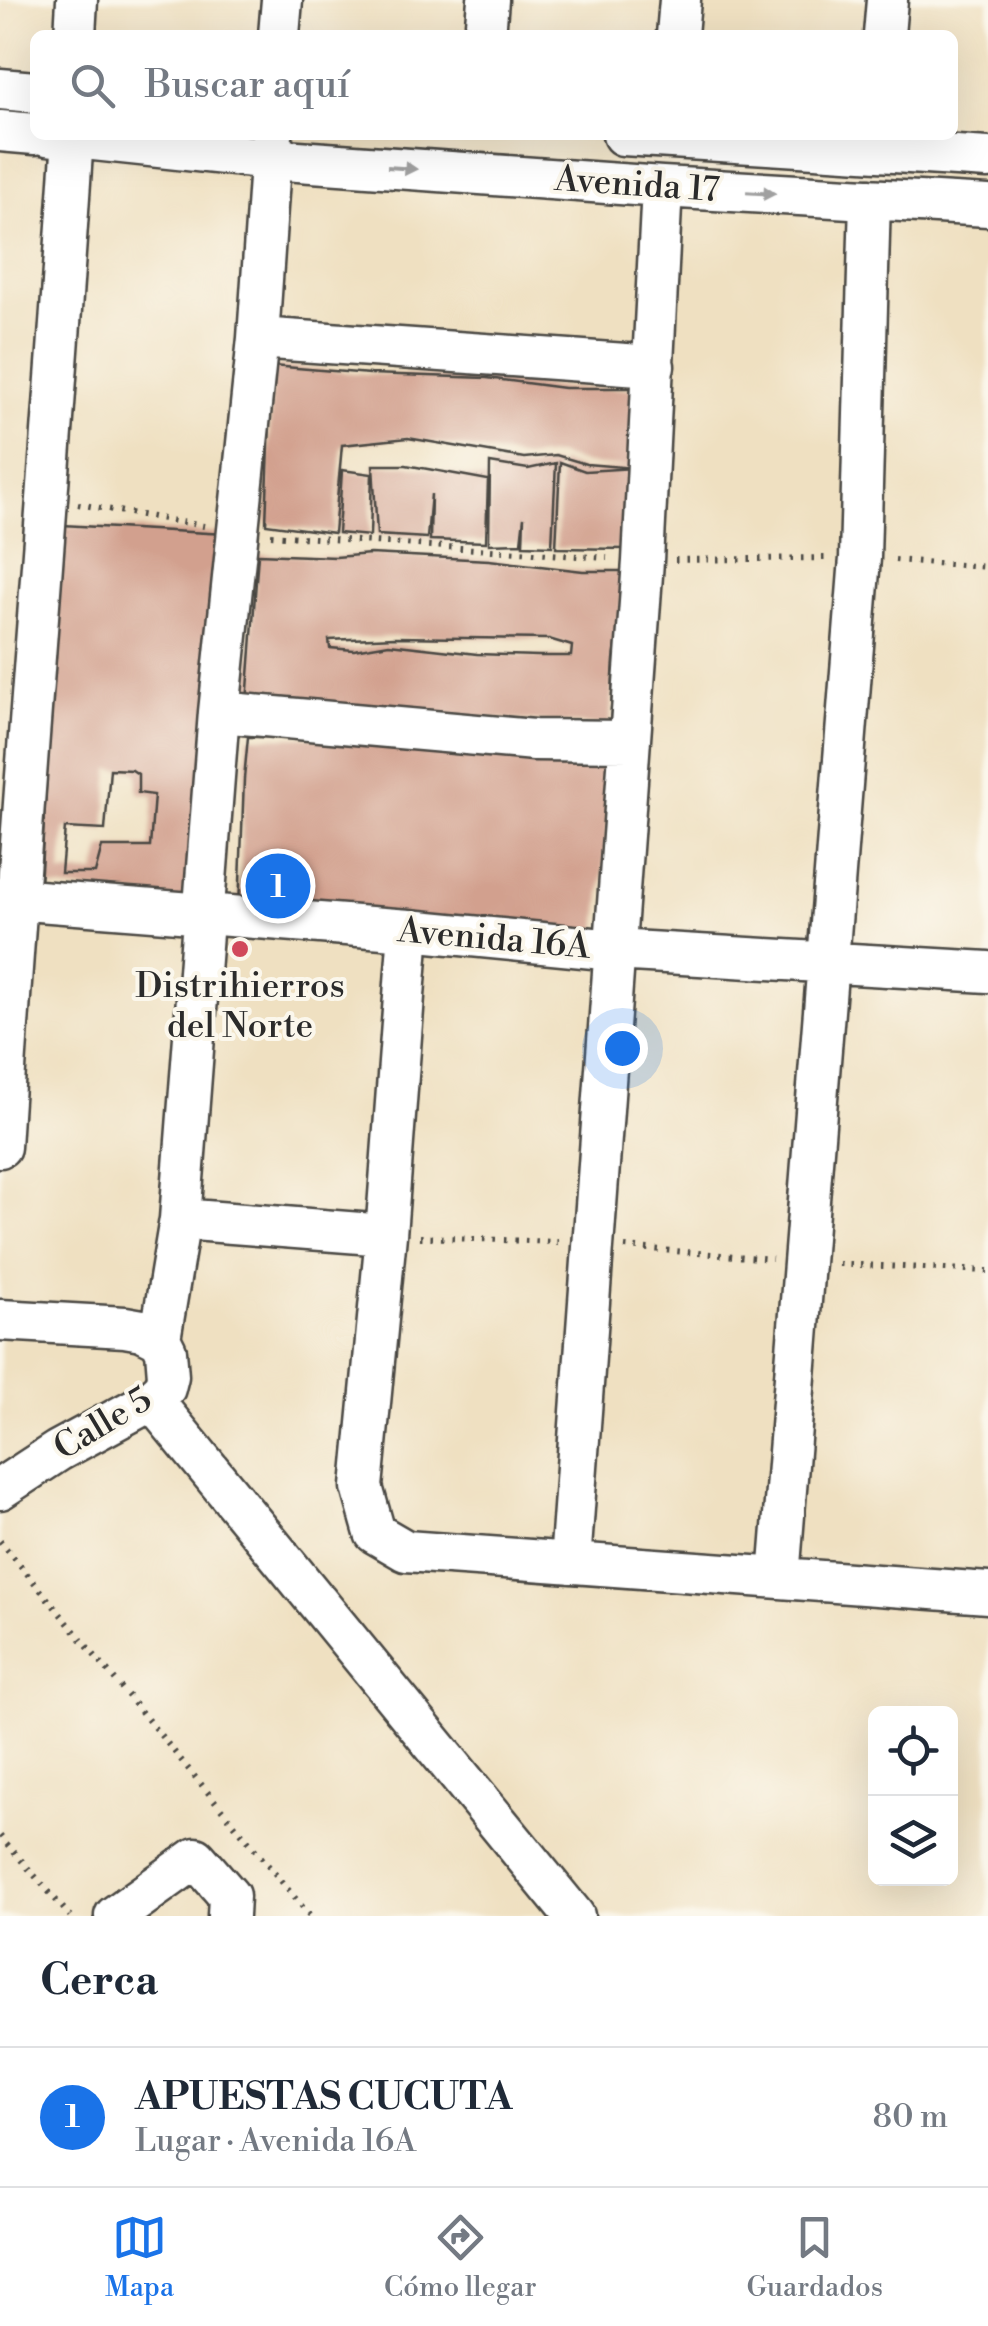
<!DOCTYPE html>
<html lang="es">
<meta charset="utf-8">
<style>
:root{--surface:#fff;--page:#f2f2f3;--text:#1f2937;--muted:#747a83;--line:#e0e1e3;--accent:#1a73e8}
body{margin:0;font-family:"Libre Bodoni",serif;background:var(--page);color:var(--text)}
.controls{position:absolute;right:30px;bottom:30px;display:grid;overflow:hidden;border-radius:15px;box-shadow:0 10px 40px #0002}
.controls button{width:90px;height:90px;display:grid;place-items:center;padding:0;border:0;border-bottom:2px solid var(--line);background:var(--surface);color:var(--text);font:50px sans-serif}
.you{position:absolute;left:622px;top:1048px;width:35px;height:35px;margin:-25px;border:8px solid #fff;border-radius:50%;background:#1a73e8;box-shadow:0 0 0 15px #1a73e833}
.badge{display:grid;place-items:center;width:65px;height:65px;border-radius:50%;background:var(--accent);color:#fff;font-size:32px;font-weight:700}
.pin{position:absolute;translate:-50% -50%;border:5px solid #fff;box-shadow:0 2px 10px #0006}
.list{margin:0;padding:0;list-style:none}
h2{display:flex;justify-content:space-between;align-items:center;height:130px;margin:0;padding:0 40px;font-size:42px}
h2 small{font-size:32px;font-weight:400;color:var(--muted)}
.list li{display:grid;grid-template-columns:65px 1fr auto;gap:30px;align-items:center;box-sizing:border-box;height:140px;padding:0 40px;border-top:2px solid var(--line)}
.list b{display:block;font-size:38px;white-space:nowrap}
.list p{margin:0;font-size:32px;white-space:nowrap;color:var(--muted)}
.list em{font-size:32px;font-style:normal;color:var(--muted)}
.icon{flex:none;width:55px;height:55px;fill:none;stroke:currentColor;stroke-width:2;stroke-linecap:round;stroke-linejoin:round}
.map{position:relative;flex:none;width:988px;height:1916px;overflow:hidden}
.search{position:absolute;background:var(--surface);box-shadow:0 10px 40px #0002;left:30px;right:30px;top:30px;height:110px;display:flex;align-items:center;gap:25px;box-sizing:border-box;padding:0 35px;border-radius:15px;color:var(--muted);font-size:38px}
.sheet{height:270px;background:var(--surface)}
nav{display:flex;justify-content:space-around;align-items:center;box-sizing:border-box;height:140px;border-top:2px solid var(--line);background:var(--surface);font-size:28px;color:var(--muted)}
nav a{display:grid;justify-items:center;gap:5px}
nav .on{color:var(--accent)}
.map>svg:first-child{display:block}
.building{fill:#d2a08e;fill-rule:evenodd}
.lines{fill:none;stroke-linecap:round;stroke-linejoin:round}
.minor-casing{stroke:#484642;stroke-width:45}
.path{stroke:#484642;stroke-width:6;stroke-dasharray:2.5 8;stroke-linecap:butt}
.minor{stroke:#fff;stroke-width:40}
.oneway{fill:#a0a0a0}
.poi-dot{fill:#d1495b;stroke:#fbf7ec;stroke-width:4}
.labels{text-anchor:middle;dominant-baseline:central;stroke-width:8;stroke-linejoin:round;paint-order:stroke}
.street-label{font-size:35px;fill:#2b2b2b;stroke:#fbf7ec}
.poi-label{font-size:35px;fill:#2b2b2b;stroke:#fbf7ec}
</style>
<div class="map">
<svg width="988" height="1916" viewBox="0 0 988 1916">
<rect width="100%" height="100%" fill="#fbf7ec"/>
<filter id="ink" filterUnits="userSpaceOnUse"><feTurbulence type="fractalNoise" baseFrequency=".01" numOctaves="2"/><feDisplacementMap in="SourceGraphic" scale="20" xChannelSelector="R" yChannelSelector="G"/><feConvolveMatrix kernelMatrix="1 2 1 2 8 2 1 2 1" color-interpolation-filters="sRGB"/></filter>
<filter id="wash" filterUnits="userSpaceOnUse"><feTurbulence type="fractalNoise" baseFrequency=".0048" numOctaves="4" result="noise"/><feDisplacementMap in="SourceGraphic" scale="40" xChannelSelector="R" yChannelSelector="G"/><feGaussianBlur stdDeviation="2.25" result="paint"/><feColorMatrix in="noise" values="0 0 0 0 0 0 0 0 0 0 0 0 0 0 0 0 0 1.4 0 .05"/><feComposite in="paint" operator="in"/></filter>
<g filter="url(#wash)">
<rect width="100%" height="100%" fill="#efe0c1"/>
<g id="blocks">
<path class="building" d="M 272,366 L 370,374 L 487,378 L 564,388 L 641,388 L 634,468 L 586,464 L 556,455 L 524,458 L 408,438 L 342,445 L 334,533 L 266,524 Z
M 560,462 L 585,471 L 634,468 L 627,549 L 556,548 Z
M 490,463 L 528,469 L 556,463 L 552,546 L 523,545 L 524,517 L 521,543 L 489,544 Z
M 373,465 L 406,465 L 488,480 L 486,542 L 430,540 L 431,494 L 427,538 L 377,535 Z
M 342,470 L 372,474 L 370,536 L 338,533 Z
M 62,525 L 225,534 L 194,901 L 40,886 ZM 110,769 L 132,770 L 138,774 L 138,793 L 154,795 L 150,847 L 102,847 L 95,873 L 61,873 L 65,828 L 105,830 Z
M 258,554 L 336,557 L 370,554 L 489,560 L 583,571 L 626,571 L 614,660 L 610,726 L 247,703 ZM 395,637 L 549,639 L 572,646 L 571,656 L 539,656 L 477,654 L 389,644 L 354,650 L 330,648 L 329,640 Z
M 248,737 L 320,737 L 615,761 L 596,941 L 239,908 L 244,779 Z"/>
</g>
</g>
<g filter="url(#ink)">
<use href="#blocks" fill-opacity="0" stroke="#484642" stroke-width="2.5"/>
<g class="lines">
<g class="minor-casing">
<path id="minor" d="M 75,35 L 77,0
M 279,35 L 282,0
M 485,35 L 488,0
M 677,35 L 680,0
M 884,35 L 887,0
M 0,89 L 35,92
M 0,131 L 35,134
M 47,135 L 270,159 L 662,187 L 988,206
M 623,135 L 988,158
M 258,338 L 654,366
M 219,712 L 534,740 L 629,741
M 0,898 L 409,930 L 614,950 L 988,972
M 409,930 L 386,1235 L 362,1487 L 375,1533 L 406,1551 L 988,1593
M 0,1147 C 21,810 51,474 73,137
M 180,1219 L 386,1235
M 0,1320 L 125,1327 L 142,1330 L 160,1339
M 160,1339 L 180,1219 L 219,712 L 258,338 L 272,135
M 152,1400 L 574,1916
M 0,1489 L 58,1451 L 152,1400 L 165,1388 L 168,1376 L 166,1351 L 160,1339
M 570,1563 L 643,561 L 662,187
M 779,1578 L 860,558 L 870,199
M 115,1916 L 196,1858 L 229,1896 L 228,1916"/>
</g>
<path class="path" d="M 78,504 L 204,526
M 271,535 L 607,558
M 675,560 L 827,558
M 895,560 L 988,567
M 420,1237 L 558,1242
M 625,1247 L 772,1259
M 839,1264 L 988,1271
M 0,1541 L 310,1916
M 0,1836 L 70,1916"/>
<use href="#minor" class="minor"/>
</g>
<defs><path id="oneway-solid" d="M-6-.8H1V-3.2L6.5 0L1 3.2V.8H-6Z" transform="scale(2.5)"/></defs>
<g class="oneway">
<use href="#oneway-solid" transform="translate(402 168) rotate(4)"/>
<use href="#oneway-solid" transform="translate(761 193) rotate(3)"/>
</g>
</g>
<circle class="poi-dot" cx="240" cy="949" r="10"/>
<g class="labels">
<g class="street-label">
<text transform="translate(637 185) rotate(4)">Avenida 17</text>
<text transform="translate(494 939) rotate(5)">Avenida 16A</text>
<text transform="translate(103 1424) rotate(-31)">Calle 5</text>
</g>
<g class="poi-label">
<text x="240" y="986">Distrihierros<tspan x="240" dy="40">del Norte</tspan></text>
</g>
</g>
</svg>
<div class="controls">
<button><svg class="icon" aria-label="locate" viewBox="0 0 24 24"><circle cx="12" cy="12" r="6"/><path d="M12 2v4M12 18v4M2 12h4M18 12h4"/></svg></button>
<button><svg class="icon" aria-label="layers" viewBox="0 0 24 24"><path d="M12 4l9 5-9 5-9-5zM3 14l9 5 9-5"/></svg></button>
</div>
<div class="you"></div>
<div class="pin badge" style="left:278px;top:886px">1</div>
<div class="search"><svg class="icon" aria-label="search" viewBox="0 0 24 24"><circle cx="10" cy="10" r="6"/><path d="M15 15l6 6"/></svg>Buscar aquí</div>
</div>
<section class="sheet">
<h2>Cerca<small></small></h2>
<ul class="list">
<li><span class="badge">1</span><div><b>APUESTAS CUCUTA</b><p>Lugar · Avenida 16A</p></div><em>80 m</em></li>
</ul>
</section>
<nav>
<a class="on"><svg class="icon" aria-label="map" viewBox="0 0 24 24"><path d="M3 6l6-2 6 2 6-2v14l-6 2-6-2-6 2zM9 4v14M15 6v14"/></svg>Mapa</a>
<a><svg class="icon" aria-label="directions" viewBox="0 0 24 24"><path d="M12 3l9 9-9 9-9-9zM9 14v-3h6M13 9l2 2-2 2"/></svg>Cómo llegar</a>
<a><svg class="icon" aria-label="saved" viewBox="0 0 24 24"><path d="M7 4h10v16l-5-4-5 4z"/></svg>Guardados</a>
</nav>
